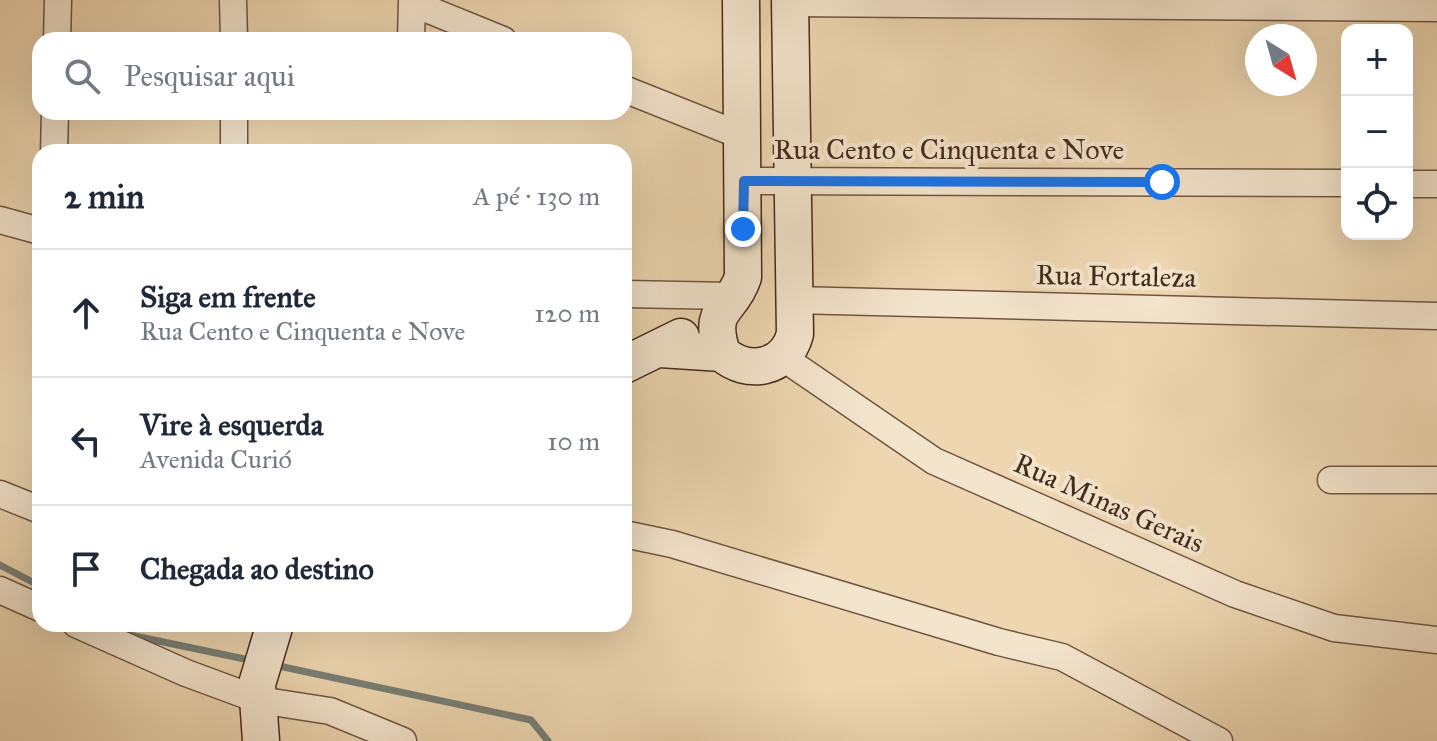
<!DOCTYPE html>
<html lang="pt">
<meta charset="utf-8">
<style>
:root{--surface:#fff;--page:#f6f6f7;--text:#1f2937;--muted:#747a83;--line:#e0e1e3}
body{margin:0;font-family:"IM FELL Great Primer",serif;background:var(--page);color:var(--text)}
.controls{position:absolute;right:24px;top:24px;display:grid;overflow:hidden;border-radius:16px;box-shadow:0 8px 32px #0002}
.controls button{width:72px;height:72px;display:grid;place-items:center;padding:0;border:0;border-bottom:2px solid var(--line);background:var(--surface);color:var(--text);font:40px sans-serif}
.compass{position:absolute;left:1245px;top:24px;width:72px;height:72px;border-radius:50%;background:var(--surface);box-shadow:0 8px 32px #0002;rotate:143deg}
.stop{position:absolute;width:24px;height:24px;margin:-18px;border:6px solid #1a73e8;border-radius:50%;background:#fff}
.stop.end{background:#1a73e8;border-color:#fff;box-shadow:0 2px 8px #0008}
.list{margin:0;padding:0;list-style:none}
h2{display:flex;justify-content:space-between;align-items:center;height:104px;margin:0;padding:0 32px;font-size:34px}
h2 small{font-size:26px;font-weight:400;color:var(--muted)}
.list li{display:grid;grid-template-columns:52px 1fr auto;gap:24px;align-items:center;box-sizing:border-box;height:128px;padding:0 32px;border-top:2px solid var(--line)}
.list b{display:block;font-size:30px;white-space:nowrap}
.list p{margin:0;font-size:26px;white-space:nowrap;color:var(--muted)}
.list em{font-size:26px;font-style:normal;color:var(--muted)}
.icon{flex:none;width:44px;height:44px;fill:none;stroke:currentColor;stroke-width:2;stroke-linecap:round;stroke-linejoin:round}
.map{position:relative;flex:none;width:1437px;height:741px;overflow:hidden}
.search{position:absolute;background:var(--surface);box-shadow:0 8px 32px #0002;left:32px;top:32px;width:600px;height:88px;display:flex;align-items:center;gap:20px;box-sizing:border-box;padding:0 28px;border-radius:24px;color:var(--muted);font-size:30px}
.panel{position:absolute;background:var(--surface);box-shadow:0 8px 32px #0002;left:32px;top:144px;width:600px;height:488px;border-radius:24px}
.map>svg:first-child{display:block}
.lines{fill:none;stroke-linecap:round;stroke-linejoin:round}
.stream{stroke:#787f76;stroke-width:7}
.minor-casing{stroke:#705641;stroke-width:29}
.secondary-casing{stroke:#462b1c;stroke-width:39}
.minor{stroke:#f3e4cc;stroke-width:26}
.secondary{stroke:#f3e4cc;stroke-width:36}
.route{stroke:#1a73e8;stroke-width:10}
.labels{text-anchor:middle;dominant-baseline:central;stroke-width:8;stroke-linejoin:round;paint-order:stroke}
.street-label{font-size:28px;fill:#462b1c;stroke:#f3e4cc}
</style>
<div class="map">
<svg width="1437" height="741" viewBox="0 0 1437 741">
<rect width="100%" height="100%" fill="#edd6b0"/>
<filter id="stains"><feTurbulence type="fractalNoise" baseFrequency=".0025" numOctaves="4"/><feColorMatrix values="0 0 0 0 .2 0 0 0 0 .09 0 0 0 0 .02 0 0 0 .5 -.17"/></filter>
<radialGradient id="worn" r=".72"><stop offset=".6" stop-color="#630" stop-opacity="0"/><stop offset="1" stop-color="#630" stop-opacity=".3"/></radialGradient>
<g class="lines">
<path class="stream" d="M 0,565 L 40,586
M 110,624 L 130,635 L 254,661
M 274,665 L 531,720 L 548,741"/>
<g class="minor-casing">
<path id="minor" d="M 233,0 L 234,40
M 412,3 L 503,40
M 790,3 L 1437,8
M 57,40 L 58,0
M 411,40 L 412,0
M 624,89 L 742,136
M 234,112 L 234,152
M 54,152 L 55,112
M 744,181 L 1347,183
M 1407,184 L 1437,184
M 0,220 L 40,231
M 624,294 L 732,296
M 793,300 L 1437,316
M 782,357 L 934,461 L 1235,594 L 1334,628 L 1437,640
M 1331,480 L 1437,480
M 0,494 L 40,510
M 624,534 L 672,544 L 999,642 L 1062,657 L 1219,741
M 0,590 L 40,608
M 76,624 L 186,673 L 259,700 L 330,711 L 403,741"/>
</g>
<g class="secondary-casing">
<path id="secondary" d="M 660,349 L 722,353 C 747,376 786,369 795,334 L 790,0
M 722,353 C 707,306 731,313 743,277 L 741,0
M 624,365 L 681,337
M 261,741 L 257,684 L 275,624"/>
</g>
<use href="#minor" class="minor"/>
<use href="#secondary" class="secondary"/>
</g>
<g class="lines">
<path class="route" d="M 743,229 L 744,181 L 1162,182"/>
</g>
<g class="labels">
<g class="street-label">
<text x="949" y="149">Rua Cento e Cinquenta e Nove</text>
<text transform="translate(1116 276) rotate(1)">Rua Fortaleza</text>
<text transform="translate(1109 503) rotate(24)">Rua Minas Gerais</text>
</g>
</g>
<rect width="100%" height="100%" filter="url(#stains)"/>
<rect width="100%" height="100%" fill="url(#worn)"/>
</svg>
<div class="controls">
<button>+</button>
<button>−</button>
<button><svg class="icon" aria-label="locate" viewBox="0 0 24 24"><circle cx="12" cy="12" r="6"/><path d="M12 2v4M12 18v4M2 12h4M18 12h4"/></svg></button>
</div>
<svg class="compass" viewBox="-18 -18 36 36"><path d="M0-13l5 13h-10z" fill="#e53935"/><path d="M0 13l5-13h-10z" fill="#747a83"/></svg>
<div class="stop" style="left:1162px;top:182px"></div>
<div class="stop end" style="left:743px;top:229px"></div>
<div class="search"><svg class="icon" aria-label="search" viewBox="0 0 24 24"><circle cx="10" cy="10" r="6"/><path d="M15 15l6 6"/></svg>Pesquisar aqui</div>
<section class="panel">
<h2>2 min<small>A pé · 130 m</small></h2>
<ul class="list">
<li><svg class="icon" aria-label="ahead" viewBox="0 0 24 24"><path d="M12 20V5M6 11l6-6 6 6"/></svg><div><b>Siga em frente</b><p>Rua Cento e Cinquenta e Nove</p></div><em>120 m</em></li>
<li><svg class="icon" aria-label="left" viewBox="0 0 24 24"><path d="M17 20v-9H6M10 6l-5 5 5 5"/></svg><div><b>Vire à esquerda</b><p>Avenida Curió</p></div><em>10 m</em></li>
<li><svg class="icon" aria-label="arrive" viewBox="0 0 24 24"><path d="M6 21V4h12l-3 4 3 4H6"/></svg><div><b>Chegada ao destino</b></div></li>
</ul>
</section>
</div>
